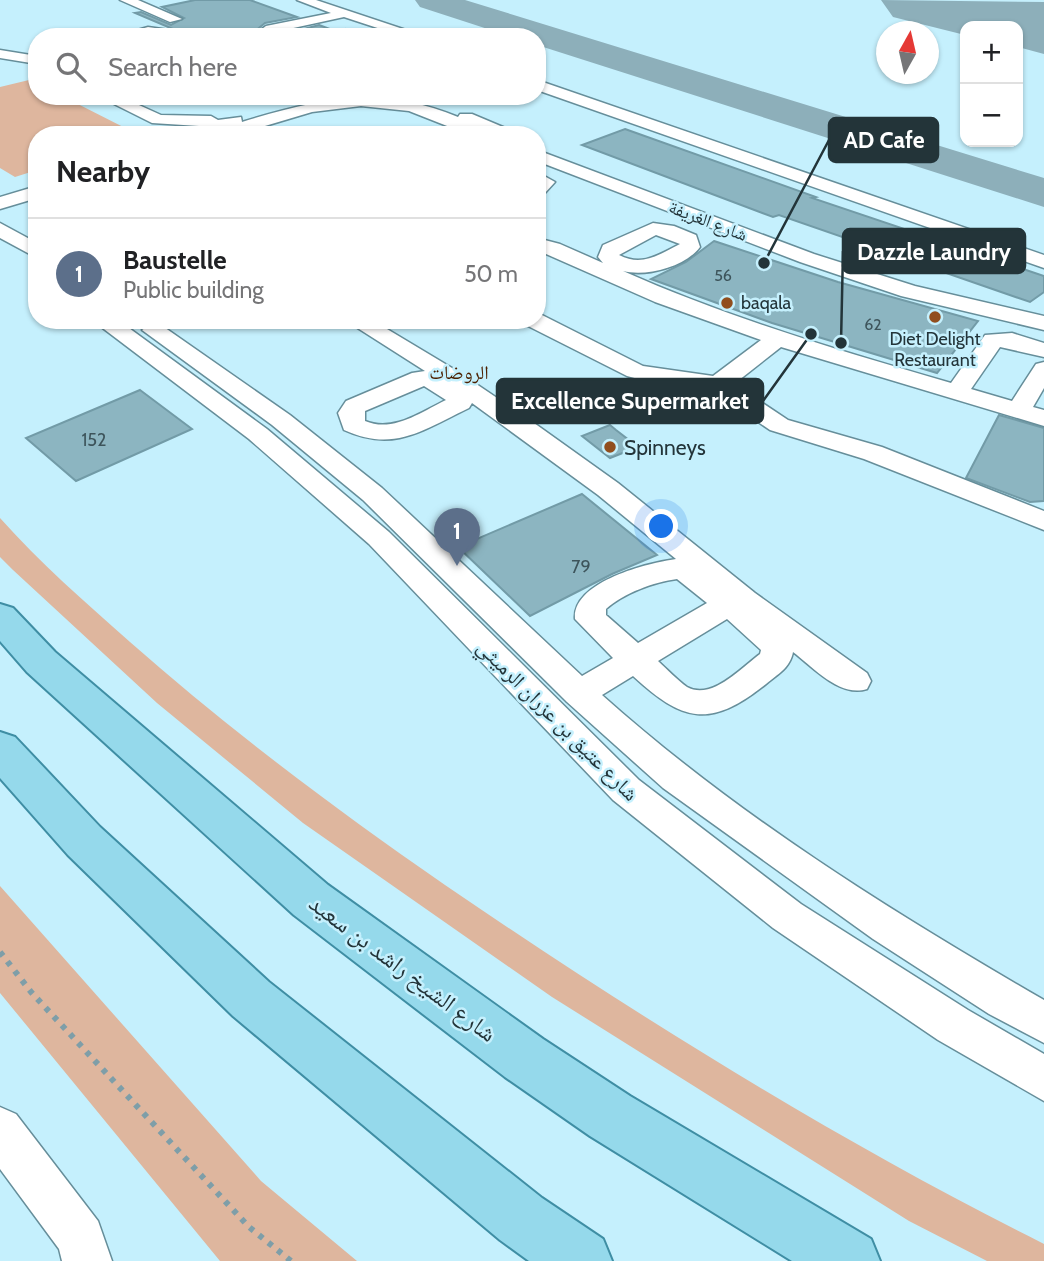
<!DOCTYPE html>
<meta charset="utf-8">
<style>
:root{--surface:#fff;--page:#f6f6f6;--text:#202124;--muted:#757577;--line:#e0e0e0;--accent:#914e1e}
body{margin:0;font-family:Cabin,"Noto Naskh Arabic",sans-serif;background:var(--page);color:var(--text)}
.controls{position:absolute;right:21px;top:21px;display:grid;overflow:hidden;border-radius:14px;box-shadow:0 2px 5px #0004}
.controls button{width:63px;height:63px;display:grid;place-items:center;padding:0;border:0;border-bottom:2px solid var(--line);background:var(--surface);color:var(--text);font:35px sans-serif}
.compass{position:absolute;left:876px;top:21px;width:63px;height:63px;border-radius:50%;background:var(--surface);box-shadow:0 2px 5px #0004;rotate:8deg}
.you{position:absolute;left:662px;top:527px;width:24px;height:24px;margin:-18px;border:5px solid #fff;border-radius:50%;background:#1a73e8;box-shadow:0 0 0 10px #1a73e833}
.badge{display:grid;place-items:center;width:46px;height:46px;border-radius:50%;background:var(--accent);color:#fff;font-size:23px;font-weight:700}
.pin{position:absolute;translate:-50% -58px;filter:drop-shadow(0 2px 4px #0008)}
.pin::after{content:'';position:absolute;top:37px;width:24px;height:21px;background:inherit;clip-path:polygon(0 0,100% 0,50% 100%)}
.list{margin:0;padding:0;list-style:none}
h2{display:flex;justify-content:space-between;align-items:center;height:91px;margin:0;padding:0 28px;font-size:30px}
h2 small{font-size:23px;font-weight:400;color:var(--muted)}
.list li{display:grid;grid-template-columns:46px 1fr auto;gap:21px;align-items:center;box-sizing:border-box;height:112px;padding:0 28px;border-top:2px solid var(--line)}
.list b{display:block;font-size:26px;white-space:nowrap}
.list p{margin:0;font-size:23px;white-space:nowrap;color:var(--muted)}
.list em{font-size:23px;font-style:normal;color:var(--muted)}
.icon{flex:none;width:38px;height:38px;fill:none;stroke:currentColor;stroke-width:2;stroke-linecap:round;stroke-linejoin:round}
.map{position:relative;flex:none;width:1044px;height:1261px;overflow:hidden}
.search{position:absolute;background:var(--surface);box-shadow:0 2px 5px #0004;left:28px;top:28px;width:518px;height:77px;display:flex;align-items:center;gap:18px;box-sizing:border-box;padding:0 24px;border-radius:28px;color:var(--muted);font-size:26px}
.panel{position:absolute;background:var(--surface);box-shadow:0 2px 5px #0004;left:28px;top:126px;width:518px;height:203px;border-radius:28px}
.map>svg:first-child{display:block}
.green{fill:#deb69e}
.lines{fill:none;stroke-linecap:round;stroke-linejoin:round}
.taxiway{fill:#8dafba;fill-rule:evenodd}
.runway{fill:#8dafba;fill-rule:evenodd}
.building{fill:#8cb5c1;stroke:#729ba7;stroke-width:2}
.minor-tunnel{stroke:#a5cad6;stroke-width:15;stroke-dasharray:15 7;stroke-linecap:butt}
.minor-casing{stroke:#668e9a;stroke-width:3}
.major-casing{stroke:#3f8ea4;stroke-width:4}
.path{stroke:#7e9ea8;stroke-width:6;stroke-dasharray:5 7;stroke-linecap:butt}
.minor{fill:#fff;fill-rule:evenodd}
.major{fill:#95d9eb;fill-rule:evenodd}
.poi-dot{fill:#914e1e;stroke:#c5f0fd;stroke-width:2.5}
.labels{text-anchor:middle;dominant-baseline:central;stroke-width:5;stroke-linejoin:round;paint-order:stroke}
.far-number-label{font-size:16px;fill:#3d545b}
.far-street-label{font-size:18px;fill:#233439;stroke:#c5f0fd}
.far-poi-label{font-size:18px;fill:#233439;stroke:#c5f0fd;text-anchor:start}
.number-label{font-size:18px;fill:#3d545b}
.far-neighbourhood-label{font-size:19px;fill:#4c2000;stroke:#c5f0fd}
.poi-label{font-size:21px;fill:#233439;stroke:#c5f0fd;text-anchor:start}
.street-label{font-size:21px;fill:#233439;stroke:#c5f0fd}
.near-street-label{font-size:24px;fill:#233439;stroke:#c5f0fd}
.leader{fill:none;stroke:#233439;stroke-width:2.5}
.callout-dot{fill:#233439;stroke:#c5f0fd;stroke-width:2.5}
.callout{fill:#233439;stroke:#233439;stroke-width:2.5}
.callout-label{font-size:23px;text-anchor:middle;font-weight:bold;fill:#fff}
</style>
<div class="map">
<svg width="1044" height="1261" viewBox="0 0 1044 1261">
<rect width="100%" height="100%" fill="#c5f0fd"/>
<path class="green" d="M 29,80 L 37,84 L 37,96 L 62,96 L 139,135 L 37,135 L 37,170 L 15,177 L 0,168 L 0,87 Z
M 0,518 C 40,563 85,602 130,642 C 231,731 334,808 445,885 C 637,1016 836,1140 1044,1244 L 1044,1261 L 987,1261 L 909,1221 L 552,997 L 303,823 L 157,703 L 13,570 L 0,557 Z
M 0,886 L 261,1181 L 357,1261 L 220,1261 L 0,993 Z"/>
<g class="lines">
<path class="taxiway" d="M 415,0 L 465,0 L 1044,178 L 1044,207 L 537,45 L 537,37 L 512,37 L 420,7 Z"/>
<path class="runway" d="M 881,0 L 1044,2 L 1044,54 L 1018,47 L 1018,26 L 965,26 L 965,35 L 893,17 Z"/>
</g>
<path class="building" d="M 195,0 L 250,0 L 297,17 L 265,23 L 248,37 L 181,37 L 180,32 L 135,13 L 141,12 L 171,25 L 184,18 L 162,7 Z
M 319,25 L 343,34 L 343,37 L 273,37 Z
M 625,129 L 816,197 L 812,198 L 1044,276 L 1044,292 L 1030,302 L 779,215 L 773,217 L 582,145 Z
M 714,241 L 838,282 L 978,321 L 937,373 L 772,323 L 651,279 L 686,262 Z
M 140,390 L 192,429 L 76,481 L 26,438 Z
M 999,415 L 1044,428 L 1044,501 L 1030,502 L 966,478 Z
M 610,425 L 616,430 L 638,447 L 610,458 L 582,436 Z
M 582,494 L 657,555 L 612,574 L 530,616 L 458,547 Z"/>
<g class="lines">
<path class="minor-tunnel" d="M 341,37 L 348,35"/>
<g class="minor-casing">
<path id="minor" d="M 120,0 L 138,0 L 182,19 L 170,22 Z
M 297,0 L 316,0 L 427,37 L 405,37 L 344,17 L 275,32 L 268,37 L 251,37 L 266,26 L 331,13 Z
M 148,27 L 169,30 L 174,37 L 113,37 Z
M 0,50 L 37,56 L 37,64 L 0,58 Z
M 537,80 L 1044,255 L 1044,268 L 537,90 Z
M 98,96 L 119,96 L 161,115 L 211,116 L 218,120 L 241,117 L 242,122 C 319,98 381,85 458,117 L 460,114 L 472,114 L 522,135 L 470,135 L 409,111 L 361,106 L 312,112 L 235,135 L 178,135 L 199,126 L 152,123 Z
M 537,150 L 814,254 L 915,286 L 1044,316 L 1044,330 L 901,296 L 800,262 L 537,161 Z
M 537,172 L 555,182 L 544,194 L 537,195 Z
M 37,186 L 37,198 L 0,209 L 0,197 Z
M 0,223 L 37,243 L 37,258 L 0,238 Z
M 653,223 L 674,226 L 696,235 L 700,247 C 685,267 646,277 623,271 C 729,318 840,351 951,383 L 985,335 L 1012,333 L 1044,343 L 1044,357 L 1000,347 L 971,389 L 1012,401 L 1036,364 L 1044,362 L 1044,388 L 1033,407 L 1044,410 L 1044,426 L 781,347 L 734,384 L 788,420 L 882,447 L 1044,511 L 1044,530 L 864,459 L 770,430 L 712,391 L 661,385 L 627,376 L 526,325 L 523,320 L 537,320 L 537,314 L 542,315 L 643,366 L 713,376 L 761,340 L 655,302 L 537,250 L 537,238 L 560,244 L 603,263 L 598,257 L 603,245 ZM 656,235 L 680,244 C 658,255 642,267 619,255 Z
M 92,320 L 118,320 L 267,429 L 389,532 L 639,780 L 801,904 L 968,1010 L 1044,1054 L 1044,1101 L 938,1040 L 773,928 L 613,800 L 369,544 L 249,439 Z
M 345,320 L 372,320 L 457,371 L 534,423 L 618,483 L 755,593 L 867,673 L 871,681 L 867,689 C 840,698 813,667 793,652 C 790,668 778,674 766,684 C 710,729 683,722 633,676 L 602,695 C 735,814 890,911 1044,1000 L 1044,1043 L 989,1014 L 873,939 L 663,788 L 567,702 L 363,500 L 272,425 L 142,330 L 153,323 L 161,325 L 290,415 L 382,488 L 582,676 L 613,658 L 575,619 C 572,582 647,563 676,559 L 598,495 L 472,403 L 469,408 C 423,430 394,453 344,430 L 338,413 L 346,401 L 412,373 L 425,371 ZM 424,386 L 446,400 C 421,412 393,433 365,421 L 365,411 ZM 677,579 L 707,603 L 638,643 L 606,615 L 606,609 C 624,593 654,582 677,579 ZM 727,619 L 761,650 L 760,654 C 742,667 712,701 687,687 C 677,680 667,669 658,661 Z
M 0,1107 L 16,1114 L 98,1221 L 112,1261 L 62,1261 L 59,1249 L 0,1169 Z"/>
</g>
<g class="major-casing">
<path id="major" d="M 0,604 L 13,608 L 55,652 L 328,885 L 543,1039 L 630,1096 L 871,1239 L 880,1261 L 792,1261 L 590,1136 L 505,1077 L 294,915 L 27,672 L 0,641 Z
M 0,732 L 15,737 L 100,827 L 269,982 L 542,1198 L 603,1239 L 612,1261 L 529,1261 L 500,1240 L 233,1016 L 68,855 L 0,778 Z"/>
</g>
<path class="path" d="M 0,952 L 31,992 L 249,1227 L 291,1261"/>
<use href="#minor" class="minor"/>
<use href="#major" class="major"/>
</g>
<g class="poi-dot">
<circle cx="727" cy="303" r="7"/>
<circle cx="935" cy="317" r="7"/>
<circle cx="610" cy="447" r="7"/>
</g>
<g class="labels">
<g class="far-number-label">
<text x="723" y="275">56</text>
<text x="873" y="324">62</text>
</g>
<g class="far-street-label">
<text transform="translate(708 221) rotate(21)">شارع الغريفة</text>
</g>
<g class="far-poi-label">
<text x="741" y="303">baqala</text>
<text x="935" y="339" text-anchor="middle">Diet Delight<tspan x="935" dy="21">Restaurant</tspan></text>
</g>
<g class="number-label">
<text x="94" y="440">152</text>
<text x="581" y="567">79</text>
</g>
<g class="far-neighbourhood-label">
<text x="459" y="372">الروضات</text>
</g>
<g class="poi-label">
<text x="624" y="447">Spinneys</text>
</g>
<g class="street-label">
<text transform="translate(558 720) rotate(45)">شارع عتيق بن عزران الرميثي</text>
</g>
<g class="near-street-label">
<text transform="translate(403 968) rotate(37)">شارع الشيخ راشد بن سعيد</text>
</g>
</g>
<path class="leader" d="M764 263L829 140M841 343L843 251M811 334L763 401"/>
<g class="callout-dot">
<circle cx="764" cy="263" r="7"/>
<circle cx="841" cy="343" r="7"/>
<circle cx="811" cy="334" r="7"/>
</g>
<g class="callout">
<rect x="829" y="118" width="109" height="44" rx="7"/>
<rect x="843" y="229" width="182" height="44" rx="7"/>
<rect x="497" y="379" width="266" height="44" rx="7"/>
</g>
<g class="callout-label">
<text x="884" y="148">AD Cafe</text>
<text x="934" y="260">Dazzle Laundry</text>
<text x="630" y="409">Excellence Supermarket</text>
</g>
</svg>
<div class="controls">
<button>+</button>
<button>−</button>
</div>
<svg class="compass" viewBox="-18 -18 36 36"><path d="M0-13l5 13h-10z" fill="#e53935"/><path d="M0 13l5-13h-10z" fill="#757577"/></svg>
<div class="you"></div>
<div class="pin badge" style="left:457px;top:566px;background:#5c6f8a">1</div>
<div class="search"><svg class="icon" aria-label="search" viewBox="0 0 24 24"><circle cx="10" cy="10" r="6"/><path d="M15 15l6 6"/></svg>Search here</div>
<section class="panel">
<h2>Nearby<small></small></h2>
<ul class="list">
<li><span class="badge" style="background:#5c6f8a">1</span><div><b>Baustelle</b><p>Public building</p></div><em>50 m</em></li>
</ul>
</section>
</div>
